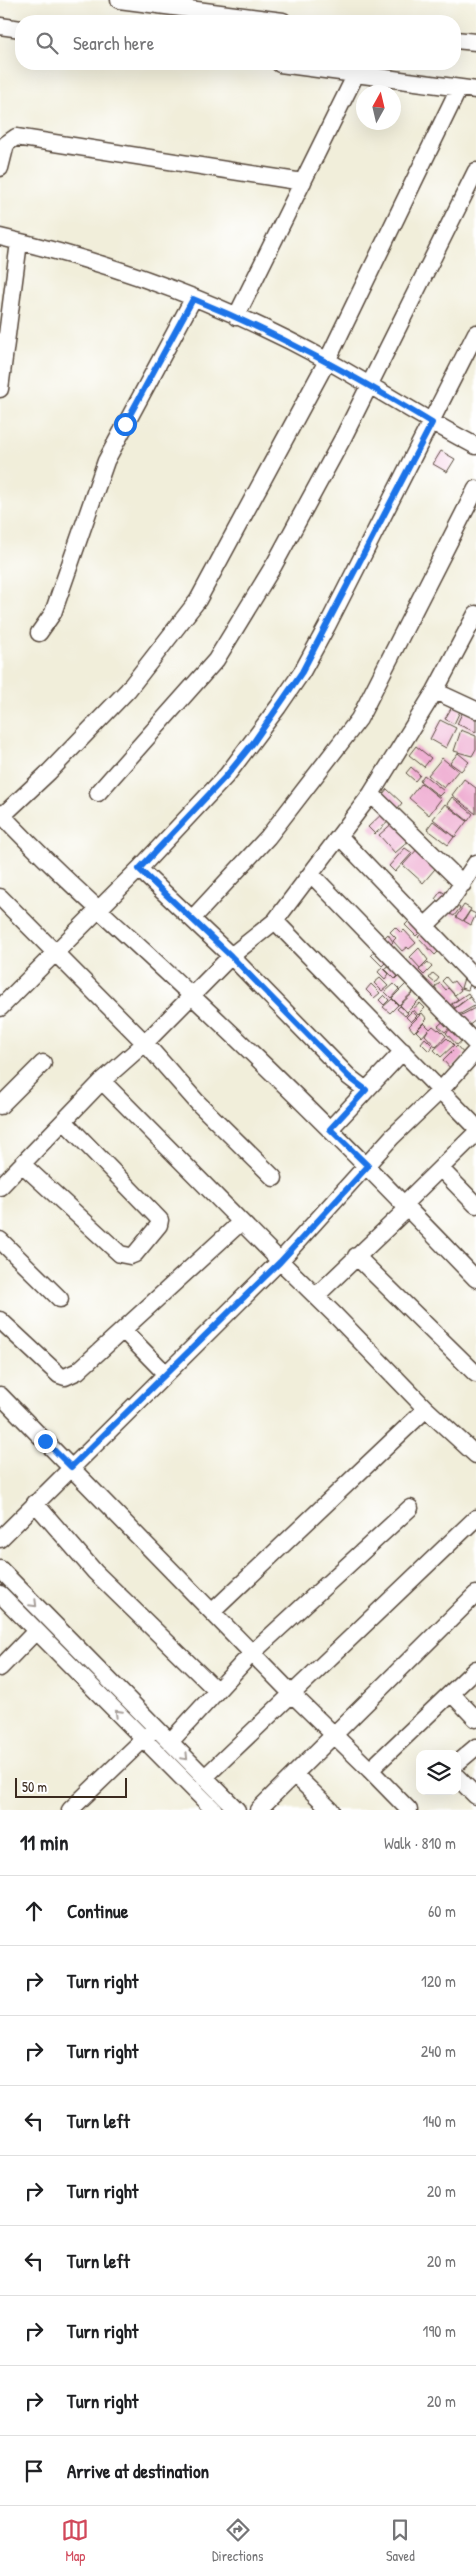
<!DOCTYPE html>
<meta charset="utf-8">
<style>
:root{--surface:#fff;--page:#f2f2f2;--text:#202124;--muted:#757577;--line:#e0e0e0;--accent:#d1495b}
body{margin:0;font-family:"Patrick Hand",sans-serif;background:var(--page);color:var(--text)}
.controls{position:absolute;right:15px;bottom:15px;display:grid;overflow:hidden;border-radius:10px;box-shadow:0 5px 20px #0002}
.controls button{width:45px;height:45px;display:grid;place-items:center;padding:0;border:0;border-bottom:1px solid var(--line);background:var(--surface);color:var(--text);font:25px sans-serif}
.compass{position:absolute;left:356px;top:85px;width:45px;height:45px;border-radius:50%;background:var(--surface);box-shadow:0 5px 20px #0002;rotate:8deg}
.scale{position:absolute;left:15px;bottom:12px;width:112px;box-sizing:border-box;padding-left:5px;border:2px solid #3b2a1e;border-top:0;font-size:14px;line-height:18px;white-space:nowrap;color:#3b2a1e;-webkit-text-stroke:4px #fff;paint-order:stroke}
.stop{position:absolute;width:15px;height:15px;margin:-11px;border:4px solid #1a73e8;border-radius:50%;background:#fff}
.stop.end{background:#1a73e8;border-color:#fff;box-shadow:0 1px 5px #0008}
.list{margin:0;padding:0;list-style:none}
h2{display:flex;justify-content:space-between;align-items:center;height:65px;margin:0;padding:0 20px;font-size:21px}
h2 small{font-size:16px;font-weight:400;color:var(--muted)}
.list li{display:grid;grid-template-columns:32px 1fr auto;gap:15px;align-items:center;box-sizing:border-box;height:70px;padding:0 20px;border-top:1px solid var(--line)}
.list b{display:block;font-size:19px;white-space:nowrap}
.list em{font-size:16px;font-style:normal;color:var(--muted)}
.icon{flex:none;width:28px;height:28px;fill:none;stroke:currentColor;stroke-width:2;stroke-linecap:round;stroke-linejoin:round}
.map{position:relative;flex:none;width:476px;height:1810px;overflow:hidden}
.search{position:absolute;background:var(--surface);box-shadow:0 5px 20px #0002;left:15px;right:15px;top:15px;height:55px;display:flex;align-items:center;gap:12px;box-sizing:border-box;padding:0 18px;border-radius:20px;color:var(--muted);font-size:19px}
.sheet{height:695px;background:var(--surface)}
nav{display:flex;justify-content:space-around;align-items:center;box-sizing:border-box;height:70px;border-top:1px solid var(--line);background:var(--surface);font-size:14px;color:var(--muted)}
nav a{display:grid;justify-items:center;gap:2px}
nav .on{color:var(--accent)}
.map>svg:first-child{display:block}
.building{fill:#efadd2}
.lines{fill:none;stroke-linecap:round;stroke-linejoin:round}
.minor-casing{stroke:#56473a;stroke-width:19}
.minor{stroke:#fff;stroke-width:16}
.oneway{stroke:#a79f9a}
.route{stroke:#1a73e8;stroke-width:6}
</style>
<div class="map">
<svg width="476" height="1810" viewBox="0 0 476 1810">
<rect width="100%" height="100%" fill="#fff"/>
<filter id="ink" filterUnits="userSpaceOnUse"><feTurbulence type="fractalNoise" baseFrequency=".02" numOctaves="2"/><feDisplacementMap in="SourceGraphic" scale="10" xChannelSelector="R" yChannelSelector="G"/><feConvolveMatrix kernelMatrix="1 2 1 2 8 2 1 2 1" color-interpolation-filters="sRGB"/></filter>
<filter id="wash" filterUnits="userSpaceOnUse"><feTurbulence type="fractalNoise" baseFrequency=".0096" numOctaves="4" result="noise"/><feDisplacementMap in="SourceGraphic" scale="20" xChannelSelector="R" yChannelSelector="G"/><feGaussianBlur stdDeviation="1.12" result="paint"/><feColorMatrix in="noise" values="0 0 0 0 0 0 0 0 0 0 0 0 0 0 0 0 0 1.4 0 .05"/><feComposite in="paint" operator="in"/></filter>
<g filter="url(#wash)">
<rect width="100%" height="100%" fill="#f1eeda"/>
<g id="blocks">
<path class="building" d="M 441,451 L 455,459 L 447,472 L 433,464 Z
M 453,705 L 461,709 L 454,724 L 445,719 Z
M 463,711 L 476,717 L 476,732 L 457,724 Z
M 440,720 L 456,728 L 446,748 L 430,739 Z
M 461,730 L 476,736 L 476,749 L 472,756 L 454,751 Z
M 416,746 L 431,758 L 424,767 L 409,755 Z
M 458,753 L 469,762 L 461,771 L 450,763 Z
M 442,758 L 458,771 L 444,788 L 428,775 Z
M 411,767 L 420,775 L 415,781 L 406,773 Z
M 424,775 L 444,791 L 439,796 L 420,781 Z
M 464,779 L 476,788 L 476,814 L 452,795 Z
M 421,783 L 441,799 L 429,815 L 409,798 Z
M 387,789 L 402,803 L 398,808 L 392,802 L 388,806 L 384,802 L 387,798 L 383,794 Z
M 452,797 L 473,814 L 468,821 L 447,804 Z
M 445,804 L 467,821 L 455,837 L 433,819 Z
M 385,811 L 392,818 L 375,834 L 368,827 Z
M 395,821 L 411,839 L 395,853 L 379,835 Z
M 433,821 L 454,837 L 448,845 L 427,829 Z
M 420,846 L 440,863 L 423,883 L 403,865 Z
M 405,848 L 412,853 L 395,872 L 389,866 Z
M 441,891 L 447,895 L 441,903 L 435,899 Z
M 454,904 L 460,908 L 454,916 L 448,913 Z
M 464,905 L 471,909 L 463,921 L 456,917 Z
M 470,911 L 476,914 L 471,925 L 464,921 Z
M 414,916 L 425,927 L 416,936 L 405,925 Z
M 395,927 L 401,933 L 404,930 L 416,943 L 409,949 L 407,947 L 402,951 L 393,941 L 396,938 L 390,932 Z
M 427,929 L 444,946 L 435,955 L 418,937 Z
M 388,934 L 393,942 L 387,948 L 381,941 Z
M 377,948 L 389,959 L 382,966 L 371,955 Z
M 419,948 L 428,960 L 420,968 L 410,957 Z
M 428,962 L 432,967 L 424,975 L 419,970 Z
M 392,963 L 401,973 L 395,979 L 385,969 Z
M 382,967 L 389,974 L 385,979 L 378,972 Z
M 433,973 L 439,978 L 435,983 L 429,978 Z
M 446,977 L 451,983 L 454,981 L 461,990 L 455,995 L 442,981 Z
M 380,978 L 388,986 L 382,991 L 374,983 Z
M 464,978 L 471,981 L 468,990 L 461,988 Z
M 407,983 L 414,991 L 399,1005 L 392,998 Z
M 440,983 L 446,990 L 448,988 L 458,999 L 445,1009 L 444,1000 L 434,992 L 437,990 L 435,987 Z
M 371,984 L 380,993 L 374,998 L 366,990 Z
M 394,984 L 399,989 L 391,998 L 385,992 Z
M 414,992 L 421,998 L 407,1012 L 400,1005 Z
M 468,993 L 470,996 L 455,1008 L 452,1004 Z
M 384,995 L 389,1000 L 384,1005 L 379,1000 Z
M 470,997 L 476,1005 L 455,1017 L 450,1012 Z
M 392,999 L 398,1005 L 390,1013 L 383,1007 Z
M 420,1003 L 425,1008 L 418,1015 L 413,1009 Z
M 400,1006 L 408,1013 L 405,1016 L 397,1009 Z
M 475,1008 L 476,1020 L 464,1029 L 456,1018 Z
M 412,1011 L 417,1016 L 411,1022 L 406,1017 Z
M 422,1013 L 427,1019 L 414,1032 L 409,1026 Z
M 447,1018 L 453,1025 L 445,1032 L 438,1026 Z
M 424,1023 L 430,1029 L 433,1026 L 438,1030 L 439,1029 L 446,1036 L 436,1047 L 425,1035 L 428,1030 L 422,1037 L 416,1031 Z
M 452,1028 L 463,1040 L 457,1045 L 446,1033 Z
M 425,1038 L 433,1046 L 429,1051 L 421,1043 Z
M 447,1038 L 454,1045 L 441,1057 L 434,1050 Z
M 457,1046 L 465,1055 L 451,1069 L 443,1060 Z"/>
</g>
</g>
<g filter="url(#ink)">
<use href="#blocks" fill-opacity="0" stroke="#56473a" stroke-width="1"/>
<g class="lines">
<g class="minor-casing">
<path id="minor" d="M 119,0 L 283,21
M 0,26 L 21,29
M 455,40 L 476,42
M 280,64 L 476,90
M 0,168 L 6,144 L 16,137 L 303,182
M 0,237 C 114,263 226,305 328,361 C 378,389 425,420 476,446
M 236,317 L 356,74
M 0,389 L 19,242
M 39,633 L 53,613 L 106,461 L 193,299
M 435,691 L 476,710
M 98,793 L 216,660 L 274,565 L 343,438 L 476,171
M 371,794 L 463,884
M 0,813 C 60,877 128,935 192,996 C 289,1087 383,1182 476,1279
M 0,818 L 49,772 L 128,690 L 198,600 L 327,361 L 459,88
M 339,836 L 476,979
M 139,869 L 231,956 L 349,1077 L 366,1090
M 312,875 L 476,1044
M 0,897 L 145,1043 L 197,1102 L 274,1178
M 192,919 L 268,837 L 359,719 L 476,489
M 275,921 L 476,1127
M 425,926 L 449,903 L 476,863
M 0,1008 L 139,869 L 227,775 L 278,707 L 302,672 L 327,626 L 476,333
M 102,1081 L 280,1261 L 335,1315 L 426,1409 L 476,1455
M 0,1106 L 43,1063
M 330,1129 L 403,1051
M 22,1164 L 120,1254 L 130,1256 L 135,1254 L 159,1225 L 160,1220 L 64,1121
M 441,1169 L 476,1205
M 0,1187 L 102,1081 L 145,1043 L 231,956 L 275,921 L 371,794 L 435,691 L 476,614
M 404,1204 L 476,1133
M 0,1240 L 60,1299
M 356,1256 L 476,1374
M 316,1296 L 408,1208
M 0,1320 L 59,1375 L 65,1377 L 78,1371 L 241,1222
M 123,1330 L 166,1374
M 0,1395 L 292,1694 L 370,1770
M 35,1503 L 95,1572 L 216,1690
M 0,1539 L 280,1261 L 392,1137 L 440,1091 L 476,1051
M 0,1569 L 237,1810
M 0,1594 L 214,1810
M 212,1612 L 426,1409
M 0,1668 L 36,1631
M 451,1693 L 476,1719
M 170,1742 L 252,1653 L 410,1508
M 457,1763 L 476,1747
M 294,1774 L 331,1810
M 205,1777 L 476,1518
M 457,1777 L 476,1796
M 70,1810 L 151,1732
M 258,1810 L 476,1594
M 409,1810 L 370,1770 L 476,1669"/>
</g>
<use href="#minor" class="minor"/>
</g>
<defs><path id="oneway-chevron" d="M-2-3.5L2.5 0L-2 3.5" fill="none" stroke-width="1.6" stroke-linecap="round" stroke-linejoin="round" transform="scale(1.25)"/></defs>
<g class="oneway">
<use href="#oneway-chevron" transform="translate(34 1604) rotate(45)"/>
<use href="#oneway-chevron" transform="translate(118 1713) rotate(-135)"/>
<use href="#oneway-chevron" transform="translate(185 1757) rotate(46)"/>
</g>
</g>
<g class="lines" filter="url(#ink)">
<path class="route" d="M 45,1441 L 71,1467 L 280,1262 L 368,1166 L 330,1129 L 366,1090 L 349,1077 L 231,956 L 139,869 L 227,775 L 253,743 L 302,672 L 432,423 C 353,375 279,334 193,299 L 125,424"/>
</g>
</svg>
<div class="controls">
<button><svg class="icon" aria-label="layers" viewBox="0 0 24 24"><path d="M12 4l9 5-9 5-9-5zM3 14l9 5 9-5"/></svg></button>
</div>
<svg class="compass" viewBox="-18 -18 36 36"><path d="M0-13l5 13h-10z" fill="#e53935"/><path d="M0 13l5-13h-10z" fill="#757577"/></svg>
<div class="scale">50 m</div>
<div class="stop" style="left:125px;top:424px"></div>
<div class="stop end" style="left:45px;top:1441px"></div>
<div class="search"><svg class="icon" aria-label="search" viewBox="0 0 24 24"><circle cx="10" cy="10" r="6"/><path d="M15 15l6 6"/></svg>Search here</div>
</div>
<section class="sheet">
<h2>11 min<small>Walk · 810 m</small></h2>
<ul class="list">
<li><svg class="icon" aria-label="ahead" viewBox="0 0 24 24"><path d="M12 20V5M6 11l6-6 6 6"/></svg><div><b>Continue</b></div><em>60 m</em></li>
<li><svg class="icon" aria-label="right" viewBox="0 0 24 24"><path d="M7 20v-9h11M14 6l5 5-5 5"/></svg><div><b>Turn right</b></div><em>120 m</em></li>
<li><svg class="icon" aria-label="right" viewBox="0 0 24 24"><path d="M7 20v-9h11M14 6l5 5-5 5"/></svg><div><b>Turn right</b></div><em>240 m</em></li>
<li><svg class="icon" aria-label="left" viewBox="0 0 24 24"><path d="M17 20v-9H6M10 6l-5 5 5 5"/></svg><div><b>Turn left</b></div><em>140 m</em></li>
<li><svg class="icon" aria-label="right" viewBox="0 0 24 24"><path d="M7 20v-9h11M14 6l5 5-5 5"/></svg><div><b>Turn right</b></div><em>20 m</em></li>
<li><svg class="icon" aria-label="left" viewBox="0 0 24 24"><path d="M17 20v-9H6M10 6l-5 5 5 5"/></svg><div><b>Turn left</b></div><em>20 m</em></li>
<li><svg class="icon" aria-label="right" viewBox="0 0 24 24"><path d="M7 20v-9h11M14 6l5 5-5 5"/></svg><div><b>Turn right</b></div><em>190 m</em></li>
<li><svg class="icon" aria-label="right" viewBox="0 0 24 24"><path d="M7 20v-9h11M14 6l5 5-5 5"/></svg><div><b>Turn right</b></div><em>20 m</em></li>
<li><svg class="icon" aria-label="arrive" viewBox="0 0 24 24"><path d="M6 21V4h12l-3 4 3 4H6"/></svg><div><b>Arrive at destination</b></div></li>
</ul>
</section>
<nav>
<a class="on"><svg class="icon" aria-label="map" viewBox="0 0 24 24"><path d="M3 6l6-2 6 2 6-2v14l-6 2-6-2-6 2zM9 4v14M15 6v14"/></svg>Map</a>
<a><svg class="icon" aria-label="directions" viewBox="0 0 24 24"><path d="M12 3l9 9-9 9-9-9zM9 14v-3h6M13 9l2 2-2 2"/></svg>Directions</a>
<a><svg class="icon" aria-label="saved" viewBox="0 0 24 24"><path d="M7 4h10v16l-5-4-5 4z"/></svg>Saved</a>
</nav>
